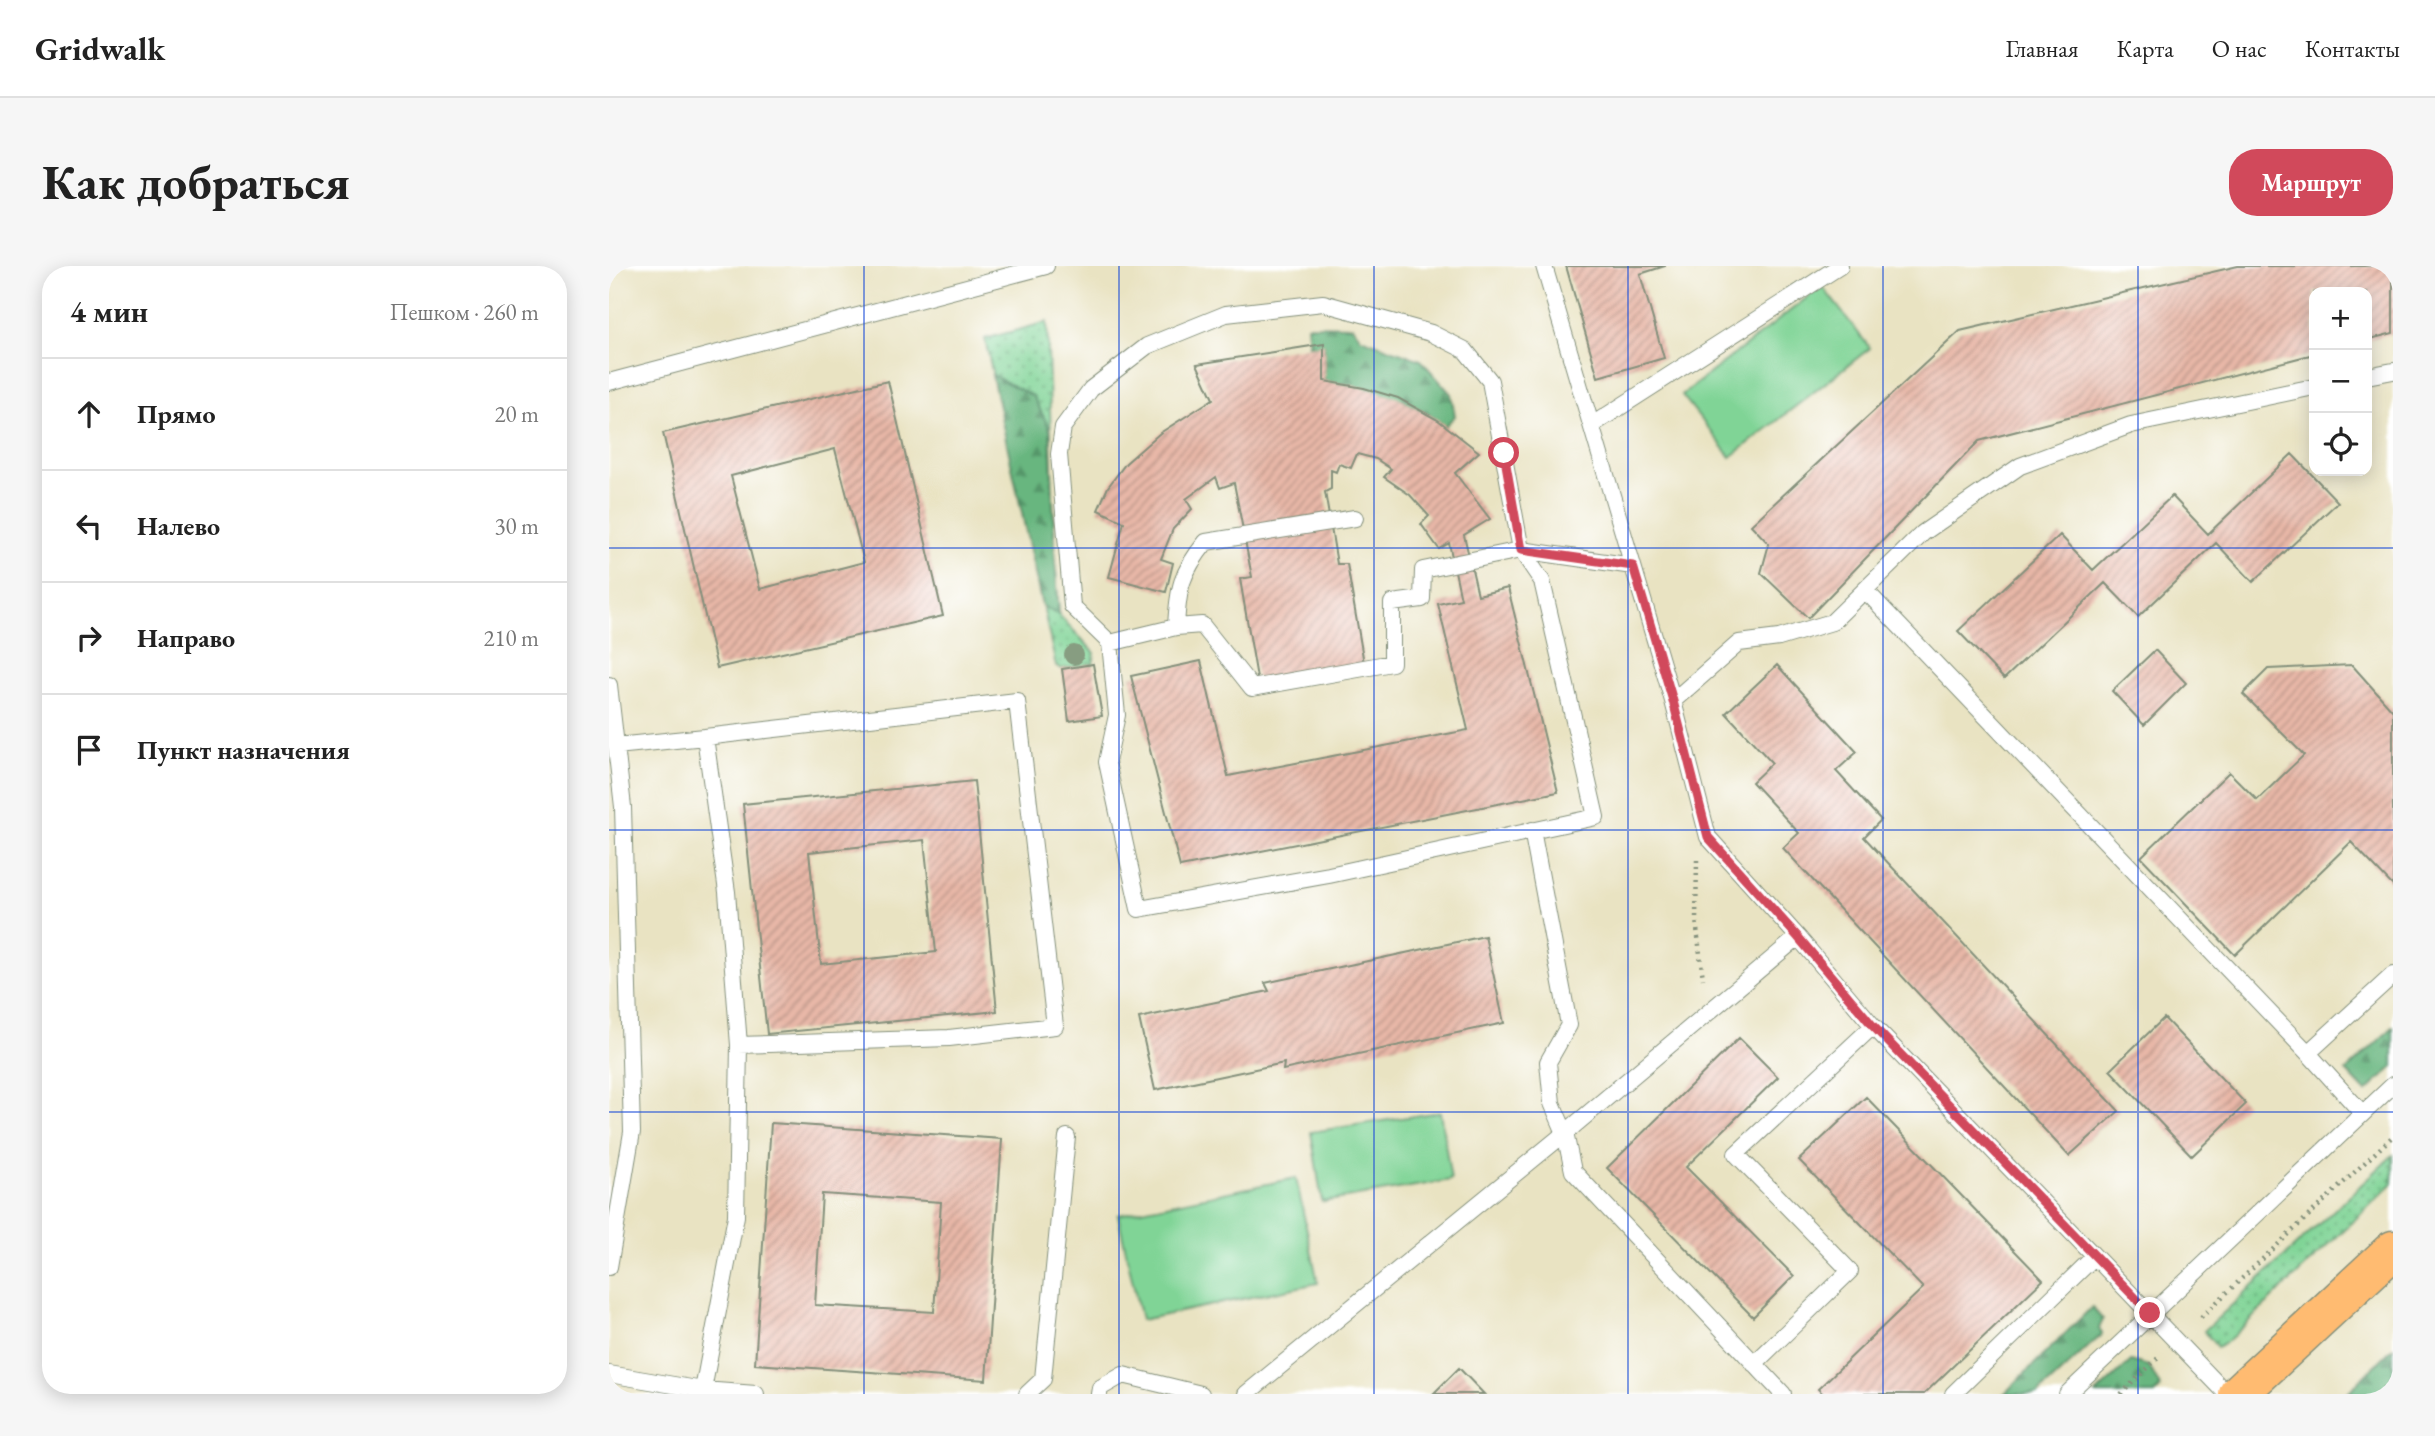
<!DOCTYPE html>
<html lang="ru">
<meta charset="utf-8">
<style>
:root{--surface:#fff;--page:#f6f6f6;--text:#222;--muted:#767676;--line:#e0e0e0;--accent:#d1495b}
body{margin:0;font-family:"EB Garamond",serif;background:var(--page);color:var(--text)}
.controls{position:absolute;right:21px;top:21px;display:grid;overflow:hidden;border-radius:14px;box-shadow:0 4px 18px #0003}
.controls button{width:63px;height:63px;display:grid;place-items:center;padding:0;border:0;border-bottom:2px solid var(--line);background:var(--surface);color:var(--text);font:35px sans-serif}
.stop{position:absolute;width:21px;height:21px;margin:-16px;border:5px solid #d1495b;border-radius:50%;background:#fff}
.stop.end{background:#d1495b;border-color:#fff;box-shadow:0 2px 7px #0008}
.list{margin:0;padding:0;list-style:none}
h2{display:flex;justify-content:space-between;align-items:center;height:91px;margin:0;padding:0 28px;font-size:30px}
h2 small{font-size:23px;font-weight:400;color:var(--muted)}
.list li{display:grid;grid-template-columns:46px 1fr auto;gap:21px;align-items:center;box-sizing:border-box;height:112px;padding:0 28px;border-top:2px solid var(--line)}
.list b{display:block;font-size:26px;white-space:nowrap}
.list em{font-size:23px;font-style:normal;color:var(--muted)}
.icon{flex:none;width:38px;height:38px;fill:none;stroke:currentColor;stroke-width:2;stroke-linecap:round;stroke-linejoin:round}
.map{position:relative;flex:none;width:1784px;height:1128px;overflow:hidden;border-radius:28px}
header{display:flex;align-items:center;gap:42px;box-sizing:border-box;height:98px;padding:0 35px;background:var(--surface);border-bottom:2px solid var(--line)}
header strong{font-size:33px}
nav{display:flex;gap:38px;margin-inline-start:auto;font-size:24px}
.intro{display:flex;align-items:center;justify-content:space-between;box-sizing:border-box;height:168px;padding:0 42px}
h1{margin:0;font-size:49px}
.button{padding:18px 32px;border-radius:28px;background:var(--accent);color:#fff;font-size:24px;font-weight:700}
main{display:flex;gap:42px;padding:0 42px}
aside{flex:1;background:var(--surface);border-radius:28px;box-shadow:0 4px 18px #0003}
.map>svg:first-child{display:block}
.grass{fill:url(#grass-dots);stroke:#508865;stroke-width:2}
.forest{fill:url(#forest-firs);stroke:#447a5a;stroke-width:2}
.pitch{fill:#80d496;stroke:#508865;stroke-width:2}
.building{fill:url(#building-hatch);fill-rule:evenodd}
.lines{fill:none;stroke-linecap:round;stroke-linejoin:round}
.lane-casing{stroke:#84907b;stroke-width:18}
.primary-casing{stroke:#84907b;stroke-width:41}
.path{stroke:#84907b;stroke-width:4.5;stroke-dasharray:2 5;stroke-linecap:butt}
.lane{stroke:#fff;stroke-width:16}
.primary{stroke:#ffbb71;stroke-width:38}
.tree{fill:#879d81}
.route{stroke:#d1495b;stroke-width:9}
.grid{fill:none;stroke:#1d4ed8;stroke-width:2;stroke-opacity:0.55}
</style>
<header>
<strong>Gridwalk</strong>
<nav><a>Главная</a><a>Карта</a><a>О нас</a><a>Контакты</a></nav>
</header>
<div class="intro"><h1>Как добраться</h1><a class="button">Маршрут</a></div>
<main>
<aside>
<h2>4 мин<small>Пешком · 260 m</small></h2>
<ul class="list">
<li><svg class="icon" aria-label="ahead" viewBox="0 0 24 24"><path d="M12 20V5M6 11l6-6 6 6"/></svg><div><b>Прямо</b></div><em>20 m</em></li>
<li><svg class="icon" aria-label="left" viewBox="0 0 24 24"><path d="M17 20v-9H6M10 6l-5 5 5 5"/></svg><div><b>Налево</b></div><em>30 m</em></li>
<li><svg class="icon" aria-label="right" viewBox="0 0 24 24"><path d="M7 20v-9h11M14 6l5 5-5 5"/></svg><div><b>Направо</b></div><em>210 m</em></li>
<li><svg class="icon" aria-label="arrive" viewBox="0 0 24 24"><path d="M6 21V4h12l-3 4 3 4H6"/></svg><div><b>Пункт назначения</b></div></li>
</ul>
</aside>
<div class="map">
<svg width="1784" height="1128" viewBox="0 0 1784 1128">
<defs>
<pattern id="grass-dots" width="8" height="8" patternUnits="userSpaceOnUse" patternTransform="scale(1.75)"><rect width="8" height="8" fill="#80d496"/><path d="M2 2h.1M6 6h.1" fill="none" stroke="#68ad7b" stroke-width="1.8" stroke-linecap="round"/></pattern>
<pattern id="forest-firs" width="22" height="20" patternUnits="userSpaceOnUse" patternTransform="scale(1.75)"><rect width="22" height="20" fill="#68b67f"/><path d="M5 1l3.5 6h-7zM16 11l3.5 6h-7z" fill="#559569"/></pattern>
<pattern id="building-hatch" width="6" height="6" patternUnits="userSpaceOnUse" patternTransform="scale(1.75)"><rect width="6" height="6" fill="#e8b7a7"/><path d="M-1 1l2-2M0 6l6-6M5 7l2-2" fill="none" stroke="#bb9689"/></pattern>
</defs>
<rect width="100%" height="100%" fill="#fff"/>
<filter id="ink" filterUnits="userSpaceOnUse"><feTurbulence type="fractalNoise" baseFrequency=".0143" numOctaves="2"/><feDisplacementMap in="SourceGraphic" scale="14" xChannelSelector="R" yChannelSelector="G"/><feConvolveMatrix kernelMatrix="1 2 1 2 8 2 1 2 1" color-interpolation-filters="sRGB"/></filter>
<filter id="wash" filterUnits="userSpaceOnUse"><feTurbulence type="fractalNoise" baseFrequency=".00686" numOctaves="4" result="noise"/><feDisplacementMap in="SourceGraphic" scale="28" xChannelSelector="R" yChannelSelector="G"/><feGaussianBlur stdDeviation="1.57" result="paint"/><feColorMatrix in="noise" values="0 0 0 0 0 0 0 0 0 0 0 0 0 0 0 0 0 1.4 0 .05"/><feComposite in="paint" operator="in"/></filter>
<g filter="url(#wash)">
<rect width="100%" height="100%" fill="#e9e3c2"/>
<path class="grass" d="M 438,56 L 446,291 L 450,349 L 486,387 L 484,398 L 453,403 L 447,400 L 376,73 Z
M 1784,889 L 1784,917 L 1620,1074 L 1608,1081 L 1595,1065 Z"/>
<path class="forest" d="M 698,59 L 743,60 L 752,72 L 812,94 L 842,128 L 846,150 L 836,160 C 801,132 758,122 715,115 L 715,79 L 700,81 Z
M 383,109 L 424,130 L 441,163 L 446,291 L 450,349 L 433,340 Z
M 1784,761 L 1784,801 L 1757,826 L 1737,805 Z
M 1483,1041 L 1494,1053 L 1490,1063 L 1493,1068 L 1429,1128 L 1395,1128 Z
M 1784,1082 L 1784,1128 L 1737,1128 Z
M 1522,1095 L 1540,1100 L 1552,1122 L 1546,1128 L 1487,1128 Z"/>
<path class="pitch" d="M 1213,20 L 1261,82 L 1122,191 L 1073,129 Z
M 831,846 L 842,914 L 713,936 L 702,866 Z
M 687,912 L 709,1017 L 532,1054 L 509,949 Z"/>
<g id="blocks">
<path class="building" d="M 957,0 L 1056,0 L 1031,8 L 1055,92 L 989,111 Z
M 1629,0 L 1784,0 L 1784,67 L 1758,74 L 1758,26 L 1705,26 L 1705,88 L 1370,175 L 1199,352 L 1152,307 L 1160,278 L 1142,259 L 1351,65 Z
M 715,78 L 715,115 L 755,122 L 789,132 L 829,154 L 870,186 L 846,207 L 881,253 L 855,269 L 869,329 L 899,322 L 949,526 L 571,601 L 522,410 L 592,395 L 619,510 L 859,464 L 829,338 L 852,333 L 840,277 L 830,283 L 812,258 L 820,250 L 801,229 L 775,211 L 782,203 L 767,193 L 748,188 L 742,202 L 730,198 L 727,206 L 722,204 L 722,223 L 716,226 L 728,298 L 738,298 L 756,403 L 649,418 L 631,313 L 643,311 L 625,217 L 611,222 L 607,211 L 577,233 L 583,243 L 564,263 L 552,293 L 564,297 L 557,326 L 500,311 L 515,256 L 489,244 L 499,221 L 517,197 L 551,167 L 604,133 L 588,98 Z
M 279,115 L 334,350 L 108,402 L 54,167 ZM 226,183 L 255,296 L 151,323 L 122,210 Z
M 1683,188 L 1729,236 L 1644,316 L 1607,277 L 1529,351 L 1496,317 L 1395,413 L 1349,365 L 1451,269 L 1484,304 L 1563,230 L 1599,268 Z
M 1546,384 L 1577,417 L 1535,459 L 1503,425 Z
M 484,398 L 493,450 L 460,455 L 453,403 Z
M 1168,399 L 1248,486 L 1227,505 L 1272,554 L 1255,571 L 1510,845 L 1460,890 L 1174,582 L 1190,567 L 1143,516 L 1163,497 L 1117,447 Z
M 1743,399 L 1784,445 L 1784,620 L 1742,576 L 1626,689 L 1532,591 L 1620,506 L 1648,534 L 1695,489 L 1634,428 L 1659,403 Z
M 365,515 L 388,745 L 158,768 L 134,538 ZM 315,574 L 327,686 L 212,698 L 200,586 Z
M 876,670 L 895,757 L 674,804 L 675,797 L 546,824 L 530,752 L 660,725 L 656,717 Z
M 1555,752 L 1637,838 L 1583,890 L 1501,804 Z
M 1130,772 L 1169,811 L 1077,901 L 1185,1010 L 1144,1051 L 998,902 Z
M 1257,831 L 1434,1014 L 1315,1128 L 1214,1128 L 1209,1123 L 1314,1022 L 1190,894 Z
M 162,857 L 393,873 L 377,1114 L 146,1098 ZM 213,928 L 332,936 L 325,1046 L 206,1039 Z
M 850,1102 L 875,1128 L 824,1128 Z"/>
</g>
</g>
<g filter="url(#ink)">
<use href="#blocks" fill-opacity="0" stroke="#84907b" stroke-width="2"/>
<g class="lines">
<g class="lane-casing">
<path id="lane" d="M 935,0 L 1064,435 L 1099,571 L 1189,671
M 1758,110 L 1784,105
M 0,116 L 437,0
M 983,159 L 1231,0
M 1256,324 L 1699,787 L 1753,847
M 567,361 C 569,322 572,307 597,276 L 746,252
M 501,377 L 508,449 L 498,496 L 530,643 L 720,609 L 987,551 L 933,315 L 912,284 L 814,304 L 813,333 L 783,337 L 783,397 L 643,422 L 593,359 L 567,361 L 501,377 L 463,340 L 450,188 L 454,161 L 482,123 L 538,80 L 617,48 L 714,37 L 822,67 L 856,84 L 881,115 L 912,284 L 1024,300
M 0,419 L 14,541 L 23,866 L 0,1001
M 1064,435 L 1130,377 L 1170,372 L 1223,356 L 1314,267 L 1411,200 L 1522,159 L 1705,121
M 96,471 L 408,435 L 446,760 L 340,772 L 130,779
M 923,564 L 960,759 L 939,796 L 943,837 L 956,867 L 964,905 L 1174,1128
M 1699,787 L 1784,709
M 1145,1098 L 1241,1005 L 1127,888 L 1264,760
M 0,1108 L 94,1124 L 127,950 L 130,779 L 118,626 L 96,471 L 7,480
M 92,1128 L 94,1124 L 147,1128
M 418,1128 L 434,1113 L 458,871
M 490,1128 L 491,1122 L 514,1109 L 592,1128
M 637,1128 L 956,867 L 1189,671 L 1264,760 L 1618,1128
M 1344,1128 L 1485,991
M 1458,1128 L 1784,819"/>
</g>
<g class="primary-casing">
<path id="primary" d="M 1629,1128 L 1784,984"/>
</g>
<path class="path" d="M 1088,594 L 1087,654 L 1094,713
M 1592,1051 L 1784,870
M 1512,1128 L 1549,1092
M 1769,1128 L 1784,1114"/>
<use href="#lane" class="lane"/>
<use href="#primary" class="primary"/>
</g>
<circle class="tree" cx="465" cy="389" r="10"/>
</g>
<g class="lines" filter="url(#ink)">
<path class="route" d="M 895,187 L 912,284 L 1024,300 L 1064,435 L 1099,571 L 1189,671 L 1264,760 L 1541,1047"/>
</g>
<path class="grid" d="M 255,0 L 255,1128M 510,0 L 510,1128M 765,0 L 765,1128M 1019,0 L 1019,1128M 1274,0 L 1274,1128M 1529,0 L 1529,1128M 0,282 L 1784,282M 0,564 L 1784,564M 0,846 L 1784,846"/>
</svg>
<div class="controls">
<button>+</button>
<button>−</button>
<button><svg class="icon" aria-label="locate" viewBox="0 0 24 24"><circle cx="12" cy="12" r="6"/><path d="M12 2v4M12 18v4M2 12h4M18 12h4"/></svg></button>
</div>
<div class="stop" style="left:895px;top:187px"></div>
<div class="stop end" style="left:1541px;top:1047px"></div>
</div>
</main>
